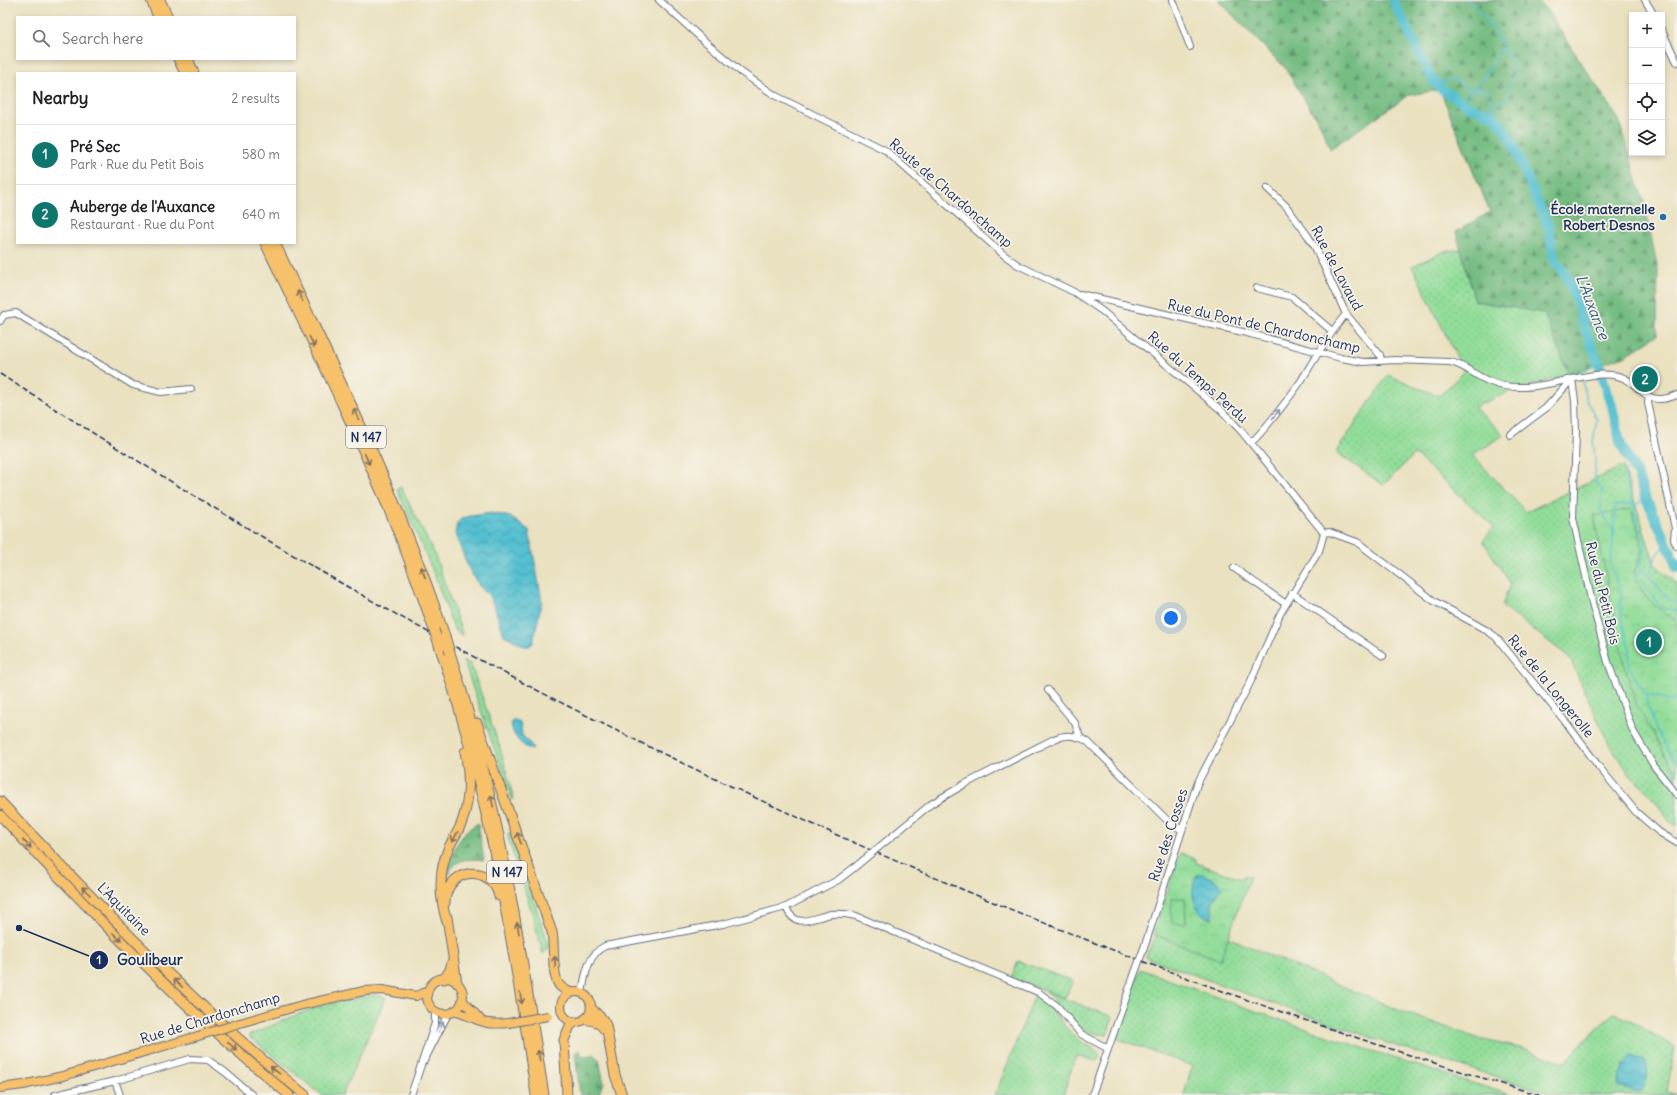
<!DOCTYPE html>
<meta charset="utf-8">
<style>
:root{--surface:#fff;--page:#f2f2f2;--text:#202124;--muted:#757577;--line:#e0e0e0;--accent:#0f766e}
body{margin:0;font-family:Delius,sans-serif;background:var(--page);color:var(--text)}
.controls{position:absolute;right:12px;top:12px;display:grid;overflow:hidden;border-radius:0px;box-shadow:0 2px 6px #0003}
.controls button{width:36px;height:36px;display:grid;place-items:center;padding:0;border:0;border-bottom:1px solid var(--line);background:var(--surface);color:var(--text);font:20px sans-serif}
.you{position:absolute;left:1171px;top:618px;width:14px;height:14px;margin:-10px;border:3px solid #fff;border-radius:50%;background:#1a73e8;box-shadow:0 0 0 6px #1a73e833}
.badge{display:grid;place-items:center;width:26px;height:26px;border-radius:50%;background:var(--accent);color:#fff;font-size:13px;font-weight:700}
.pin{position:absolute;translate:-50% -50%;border:2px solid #fff;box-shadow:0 1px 4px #0006}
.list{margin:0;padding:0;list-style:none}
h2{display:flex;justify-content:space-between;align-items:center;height:52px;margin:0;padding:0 16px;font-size:17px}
h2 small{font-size:13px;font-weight:400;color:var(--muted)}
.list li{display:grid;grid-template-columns:26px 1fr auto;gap:12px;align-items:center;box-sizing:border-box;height:60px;padding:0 16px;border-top:1px solid var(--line)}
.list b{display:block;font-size:15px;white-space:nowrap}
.list p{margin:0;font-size:13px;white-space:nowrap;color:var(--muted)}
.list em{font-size:13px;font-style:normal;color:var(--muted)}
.icon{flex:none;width:22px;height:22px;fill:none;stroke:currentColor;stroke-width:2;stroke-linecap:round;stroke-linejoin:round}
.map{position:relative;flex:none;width:1677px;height:1095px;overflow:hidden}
.search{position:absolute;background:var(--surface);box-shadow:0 2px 6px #0003;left:16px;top:16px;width:280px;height:44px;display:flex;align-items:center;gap:10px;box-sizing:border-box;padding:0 14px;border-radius:0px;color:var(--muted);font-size:15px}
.panel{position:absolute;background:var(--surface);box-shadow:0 2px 6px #0003;left:16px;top:72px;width:280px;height:172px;border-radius:0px}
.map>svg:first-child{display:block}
.grass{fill:url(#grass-dots);stroke:#56867c}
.forest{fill:url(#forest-firs);stroke:#487670}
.park{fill:url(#park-crowns);stroke:#56867c}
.garden{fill:url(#garden-furrows);stroke:#56867c}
.pitch{fill:#92dd9a;stroke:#56867c}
.water{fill:url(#water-waves);stroke:#387897}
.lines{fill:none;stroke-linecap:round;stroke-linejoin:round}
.stream{stroke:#55c0d0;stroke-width:1.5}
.river{stroke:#55c0d0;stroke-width:10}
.minor-casing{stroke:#636d80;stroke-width:8}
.major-casing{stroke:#636d80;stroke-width:10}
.highway-casing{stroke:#636d80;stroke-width:11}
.minor{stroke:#fff;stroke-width:6}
.major{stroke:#f7c06b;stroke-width:8}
.highway{stroke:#f7c06b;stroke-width:9}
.rail{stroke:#1b2f5e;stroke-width:1.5;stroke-dasharray:6 3;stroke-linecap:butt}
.minor-bridge-casing{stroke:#636d80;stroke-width:8;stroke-linecap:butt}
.major-bridge-casing{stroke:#636d80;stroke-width:10;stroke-linecap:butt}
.highway-bridge-casing{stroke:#636d80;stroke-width:11;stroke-linecap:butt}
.minor-bridge{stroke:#fff;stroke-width:6}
.major-bridge{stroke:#f7c06b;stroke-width:8}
.highway-bridge{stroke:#f7c06b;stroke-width:9}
.oneway{stroke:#7e7064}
.oneway2{stroke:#8d97ae}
.poi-dot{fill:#1f6fb2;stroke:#f7f3e8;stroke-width:1.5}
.labels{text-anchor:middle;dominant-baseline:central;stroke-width:3.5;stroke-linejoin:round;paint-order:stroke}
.shield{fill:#f7f3e8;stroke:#5d6a87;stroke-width:1}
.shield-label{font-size:13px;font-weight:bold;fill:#1b2f5e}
.street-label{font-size:14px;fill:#1b2f5e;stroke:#f7f3e8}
.poi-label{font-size:14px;font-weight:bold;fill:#1b2f5e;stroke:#f7f3e8;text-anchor:end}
.water-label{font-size:15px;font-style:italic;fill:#2c5a80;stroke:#f7f3e8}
.leader{fill:none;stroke:#1b2f5e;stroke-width:1.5}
.callout-dot{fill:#1b2f5e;stroke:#f7f3e8;stroke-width:1.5}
.mark-label{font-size:12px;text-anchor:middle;font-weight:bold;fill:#fff}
.callout-label{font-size:15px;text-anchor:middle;font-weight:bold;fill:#1b2f5e;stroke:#f7f3e8;stroke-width:3.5;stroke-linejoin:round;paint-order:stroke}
</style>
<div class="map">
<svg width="1677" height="1095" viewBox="0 0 1677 1095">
<defs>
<pattern id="grass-dots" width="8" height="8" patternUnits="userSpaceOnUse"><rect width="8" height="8" fill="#92dd9a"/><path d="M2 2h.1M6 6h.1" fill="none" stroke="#7dbe87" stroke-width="1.8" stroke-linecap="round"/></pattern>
<pattern id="forest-firs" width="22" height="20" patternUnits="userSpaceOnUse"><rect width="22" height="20" fill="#75bc82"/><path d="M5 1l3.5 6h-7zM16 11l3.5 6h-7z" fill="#5f996e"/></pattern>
<pattern id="park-crowns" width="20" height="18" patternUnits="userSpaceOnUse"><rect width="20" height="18" fill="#92dd9a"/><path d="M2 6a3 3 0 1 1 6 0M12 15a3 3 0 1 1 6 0" fill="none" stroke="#7dbe87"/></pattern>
<pattern id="garden-furrows" width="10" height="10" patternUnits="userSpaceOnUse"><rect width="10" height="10" fill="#92dd9a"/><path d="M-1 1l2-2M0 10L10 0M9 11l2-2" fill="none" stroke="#7dbe87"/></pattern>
<pattern id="water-waves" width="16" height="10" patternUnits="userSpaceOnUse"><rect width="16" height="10" fill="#55c0d0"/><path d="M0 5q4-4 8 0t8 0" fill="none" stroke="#469cac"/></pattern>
</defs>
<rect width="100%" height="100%" fill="#f7f3e8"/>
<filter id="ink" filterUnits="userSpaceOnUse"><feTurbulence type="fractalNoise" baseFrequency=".025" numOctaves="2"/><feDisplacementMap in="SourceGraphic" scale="8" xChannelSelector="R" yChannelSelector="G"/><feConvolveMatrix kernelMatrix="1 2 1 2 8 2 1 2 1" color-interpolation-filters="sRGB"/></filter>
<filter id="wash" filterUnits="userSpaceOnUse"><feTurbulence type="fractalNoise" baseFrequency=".012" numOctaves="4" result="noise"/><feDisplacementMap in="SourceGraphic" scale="16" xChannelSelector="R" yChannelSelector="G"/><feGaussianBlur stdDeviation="0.9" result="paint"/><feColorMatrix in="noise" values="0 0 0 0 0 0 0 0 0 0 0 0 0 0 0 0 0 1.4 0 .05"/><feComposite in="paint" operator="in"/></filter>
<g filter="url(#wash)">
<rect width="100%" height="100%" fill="#eae1c0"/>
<path class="grass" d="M 1461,249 L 1475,301 L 1544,313 L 1569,375 L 1511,391 L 1474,407 L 1504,435 L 1472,455 L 1526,512 L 1623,466 L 1655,564 L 1677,584 L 1677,828 L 1668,819 L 1651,795 L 1631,776 L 1608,742 L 1569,657 L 1502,606 L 1510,583 L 1483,541 L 1494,527 L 1415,454 L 1383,485 L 1336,452 L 1388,375 L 1439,396 L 1464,372 L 1412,266 L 1443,252 Z
M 401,487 L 434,553 L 463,636 L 454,629 L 434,574 L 397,489 Z
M 463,660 L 471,665 L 499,745 L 514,799 L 512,799 Z
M 510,832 L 548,942 L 547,950 L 543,954 L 533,916 L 508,838 L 508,833 Z
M 1157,935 L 1220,960 L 1227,937 L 1403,1012 L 1483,1040 L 1520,1048 L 1565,1063 L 1590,1035 L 1615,1012 L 1675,1047 L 1667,1092 L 1677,1095 L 1555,1095 L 1387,1043 L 1263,1000 L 1145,957 Z
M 1140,969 C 1263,1015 1386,1057 1511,1095 L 1184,1095 L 1192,1066 L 1116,1038 Z
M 1044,991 L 1113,1017 L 1107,1035 C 1099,1034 1092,1033 1085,1030 C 1074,1025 1054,1000 1044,991 Z
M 373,995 L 386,997 L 342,1095 L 322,1095 L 248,1036 L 310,1009 L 342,1001 Z
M 1035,995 C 1053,1007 1061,1024 1076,1038 C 1083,1045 1093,1046 1100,1054 L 1097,1061 L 1076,1056 L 1063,1095 L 995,1095 Z"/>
<path class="forest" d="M 1218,0 L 1537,0 L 1547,10 L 1619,120 L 1645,207 L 1658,270 L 1657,335 L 1627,355 L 1569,375 L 1544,313 L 1475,301 L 1456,232 L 1490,212 L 1440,90 L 1409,95 L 1330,149 L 1321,126 L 1285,68 Z
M 478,823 L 484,860 C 469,858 455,858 449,874 L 447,872 L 454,849 L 466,831 Z
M 580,1050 L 581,1055 L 585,1057 L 593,1054 L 599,1059 L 604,1084 L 600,1090 L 599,1095 L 580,1095 L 575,1053 Z"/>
<path class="park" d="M 1631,509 C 1633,517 1643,541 1642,548 C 1641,557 1635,565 1635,574 C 1635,591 1663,614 1677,621 L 1677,775 L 1637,706 L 1624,663 L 1594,516 Z
M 1181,853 L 1196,859 L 1196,863 L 1242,879 L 1244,875 L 1250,877 L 1220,960 L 1153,934 L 1179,854 Z"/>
<path class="garden" d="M 1018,961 L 1073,981 L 1065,998 L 1011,978 Z"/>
<path class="pitch" d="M 1185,898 L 1186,923 L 1172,923 L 1171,899 Z"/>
<path class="water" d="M 492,513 L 510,517 L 529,530 L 542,601 L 533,643 L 529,646 L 525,646 L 504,635 L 494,606 L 489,596 L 479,586 L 469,569 L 455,534 L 457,523 L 461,519 L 470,516 Z
M 514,719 L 520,723 L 522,735 L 533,747 L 532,750 C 520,745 512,736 511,722 Z
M 1203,874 L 1218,882 L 1222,886 L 1212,904 L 1212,919 C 1194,915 1188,890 1197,875 Z
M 1631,1056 L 1645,1061 C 1650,1071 1647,1081 1642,1091 L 1637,1092 L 1618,1086 C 1619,1076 1624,1062 1631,1056 Z"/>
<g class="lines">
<path class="stream" d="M 1468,0 L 1485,18 L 1516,67 L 1508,94 L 1505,100 L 1494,105 L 1493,115
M 1440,88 C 1453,70 1458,85 1470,90 C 1475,91 1481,90 1486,89 L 1490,97 L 1492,112
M 1465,104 L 1468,97 L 1469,90 L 1478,87 L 1503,47
M 1581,376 L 1581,371 L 1599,364
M 1582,379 L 1586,399 L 1597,420 L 1593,441 L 1595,457 L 1595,482 L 1603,491 L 1600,507 L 1604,517 L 1613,529 L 1613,544 L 1610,564 L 1621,594 L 1620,604 L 1624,629 L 1630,649 L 1629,665 L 1634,676 L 1646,694 L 1677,702
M 1633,466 L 1624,473 L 1624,476 L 1626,479 L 1626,485 L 1630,490 L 1634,506
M 1644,494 L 1644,499 L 1634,506 L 1634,512 L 1646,546 L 1640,564 L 1641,569 L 1649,575 L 1668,600 L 1677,602
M 1614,535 L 1615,505 L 1633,504
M 1641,569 L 1637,577 L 1638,581 L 1641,581 L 1645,584 L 1646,587 L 1662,608 L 1677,611
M 1649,575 L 1657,555 L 1667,544
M 1646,694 L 1647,703 L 1657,732 L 1677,764"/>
<path class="river" d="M 1393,0 L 1432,79 L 1440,88 L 1468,106 L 1493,115 L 1504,128 L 1514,147 L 1549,228 L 1555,262 L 1561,267 L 1570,284 L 1579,307 L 1583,324 L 1599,364 L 1607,394 L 1611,402 L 1621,445 L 1637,474 L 1644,494 L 1671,553
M 1674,560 L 1677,568"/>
</g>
</g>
<g filter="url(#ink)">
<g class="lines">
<g class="minor-casing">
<path id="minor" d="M 659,0 L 701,38 L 741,72 L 776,96 L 885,150 L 1004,255 L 1018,265 L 1074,292 L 1102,311 L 1221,410 L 1242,432 L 1324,533
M 1173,0 L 1190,47
M 1645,0 L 1654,15
M 1662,31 L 1677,62
M 1267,188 L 1286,206 L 1308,236 L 1315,247 L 1346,314 L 1380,355 L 1381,361
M 1257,288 L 1292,297 L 1332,331
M 1080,294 L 1251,334 L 1341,358 L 1363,362 L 1395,360 L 1450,362 C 1466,365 1476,377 1491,382 C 1499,386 1509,387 1518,387 C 1548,389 1589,369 1618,376 C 1643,382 1642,409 1677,395
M 0,321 L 4,315 L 16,313 L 133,385 L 161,392 L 191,389
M 1572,379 L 1575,401 L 1576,433 L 1573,518 L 1592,603 L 1608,662 L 1633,731 L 1654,766 L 1677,795
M 1649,397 L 1648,403 L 1675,528 L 1674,540 L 1677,546
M 1510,435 L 1546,408 L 1572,379
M 1251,443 C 1269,425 1286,402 1301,381 C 1315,358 1328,335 1346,314
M 1324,533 L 1329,532 L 1357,542 L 1434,601 L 1486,630 L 1496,637 L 1568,725 L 1599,767 L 1636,812 L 1659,832 L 1677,843
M 1234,568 L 1286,604
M 1292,593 L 1383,656
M 1048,690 L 1075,723 L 1080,737
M 890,838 L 931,804 L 965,784 L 1054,739 C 1066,734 1075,735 1087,741 L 1171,824 L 1181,829
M 786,907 C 795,931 814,917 831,914 C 840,913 848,914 856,916 L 1038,992 L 1057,1006 L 1081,1034 L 1107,1048
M 1145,945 L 1197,784 L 1250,683 L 1280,614 L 1319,551 L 1324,533
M 582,993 C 585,975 588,954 605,946 L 723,924 L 786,907 L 838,880 L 855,867
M 424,1061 L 448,1014
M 115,1081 L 120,1095
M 55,1095 L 115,1081 L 190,1059 L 208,1060 L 225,1072 L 252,1095
M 411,1095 L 435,1023 L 435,1011
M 1092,1095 L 1133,978"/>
</g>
<g class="major-casing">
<path id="major" d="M427 996a18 18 0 1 1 36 0a18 18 0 1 1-36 0Z
M561 1007a15 15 0 1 1 30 0a15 15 0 1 1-30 0Z
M 462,1000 L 480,1019
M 454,1011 C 478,1018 480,1026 508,1023
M 240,1023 L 302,1005 L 364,991 L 382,990 L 416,996 L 428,991
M 0,1088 L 23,1085 L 63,1076 L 198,1036"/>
</g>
<g class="highway-casing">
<path id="highway" d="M 151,0 L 158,17
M 160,0 L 168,17
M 178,59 L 185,73
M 188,59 L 194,73
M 265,243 C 310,337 357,431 396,527 C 410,561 422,596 434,630
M 275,243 C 336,372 400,500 445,636
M 440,648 C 489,793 513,944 536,1095
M 450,653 C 498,797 521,946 544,1095
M 477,723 L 552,932 C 555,946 551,977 560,986 C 563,989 567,991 571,993
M 0,801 C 97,904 195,1006 305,1095
M 0,815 C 92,913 185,1010 289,1095
M 445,903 C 446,868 490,862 499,896
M 447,917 L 457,983
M 447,922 C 439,897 438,872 449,847 C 454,838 460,829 463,819 C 470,797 470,775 465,752
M 444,979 L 450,970 L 452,962
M 591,1008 L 603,1020 L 606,1025 L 615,1075 L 622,1095
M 585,1019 L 598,1022 L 604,1029
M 567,1095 L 564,1040 L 570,1026 L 575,1022"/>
</g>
<use href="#minor" class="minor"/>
<use href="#major" class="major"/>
<use href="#highway" class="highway"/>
<path class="rail" d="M 0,374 C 152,471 305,566 463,651 C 805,835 1167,985 1539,1095"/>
<g class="minor-bridge-casing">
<path id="minor-bridge" d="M 855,867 L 890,838
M 1133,978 L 1145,945"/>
</g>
<g class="major-bridge-casing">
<path id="major-bridge" d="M 508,1023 L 548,1016
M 198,1036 L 240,1023"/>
</g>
<g class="highway-bridge-casing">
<path id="highway-bridge" d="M 434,630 L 440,648
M 445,636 L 450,653"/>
</g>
<use href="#minor-bridge" class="minor-bridge"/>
<use href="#major-bridge" class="major-bridge"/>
<use href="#highway-bridge" class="highway-bridge"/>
</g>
<defs><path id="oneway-shaft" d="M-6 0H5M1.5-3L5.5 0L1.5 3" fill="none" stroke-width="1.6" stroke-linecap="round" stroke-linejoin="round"/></defs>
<g class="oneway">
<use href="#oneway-shaft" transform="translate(300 296) rotate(-115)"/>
<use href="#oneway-shaft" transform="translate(312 342) rotate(65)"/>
<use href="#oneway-shaft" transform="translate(356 414) rotate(-115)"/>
<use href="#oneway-shaft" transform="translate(367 459) rotate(66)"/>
<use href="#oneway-shaft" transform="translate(423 572) rotate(-111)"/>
<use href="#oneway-shaft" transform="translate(492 801) rotate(-102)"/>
<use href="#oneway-shaft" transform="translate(455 837) rotate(119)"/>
<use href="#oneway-shaft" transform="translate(519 838) rotate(-110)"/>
<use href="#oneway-shaft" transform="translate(27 844) rotate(47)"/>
<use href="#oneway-shaft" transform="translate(86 891) rotate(-135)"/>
<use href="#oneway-shaft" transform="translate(518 928) rotate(-100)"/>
<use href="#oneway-shaft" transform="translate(117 937) rotate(45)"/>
<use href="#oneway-shaft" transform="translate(555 962) rotate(-91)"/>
<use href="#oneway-shaft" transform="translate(178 983) rotate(-136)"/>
<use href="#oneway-shaft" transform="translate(521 998) rotate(80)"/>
<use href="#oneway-shaft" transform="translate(232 1046) rotate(42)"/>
<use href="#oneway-shaft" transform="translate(539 1056) rotate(-99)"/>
<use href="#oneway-shaft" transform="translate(275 1070) rotate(-140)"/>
</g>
<g class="oneway2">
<use href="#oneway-shaft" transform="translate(1276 414) rotate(-52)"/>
<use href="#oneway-shaft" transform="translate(441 1027) rotate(-66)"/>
</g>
</g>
<circle class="poi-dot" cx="1663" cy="217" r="4"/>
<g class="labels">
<g class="shield">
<rect x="346" y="426" width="40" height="22" rx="3"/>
<rect x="487" y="861" width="40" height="22" rx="3"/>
</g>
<g class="shield-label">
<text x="366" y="437">N 147</text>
<text x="507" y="872">N 147</text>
</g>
<g class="street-label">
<text transform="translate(951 193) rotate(41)">Route de Chardonchamp</text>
<text transform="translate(1337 268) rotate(62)">Rue de Lavaud</text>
<text transform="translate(1264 326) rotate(13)">Rue du Pont de Chardonchamp</text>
<text transform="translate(1198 377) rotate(42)">Rue du Temps Perdu</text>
<text transform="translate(1603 593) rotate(76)">Rue du Petit Bois</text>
<text transform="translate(1551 686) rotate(51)">Rue de la Longerolle</text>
<text transform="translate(1168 835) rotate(-72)">Rue des Cosses</text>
<text transform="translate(124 909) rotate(45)">L'Aquitaine</text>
<text transform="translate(210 1018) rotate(-17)">Rue de Chardonchamp</text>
</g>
<g class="poi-label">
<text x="1655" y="209">École maternelle<tspan x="1655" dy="16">Robert Desnos</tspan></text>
</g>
<g class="water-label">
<text transform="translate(1593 307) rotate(69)">L’Auxance</text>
</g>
</g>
<path class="leader" d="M19 928L99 960"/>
<g class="callout-dot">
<circle cx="19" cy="928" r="4"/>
<circle cx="99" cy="960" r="10"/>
</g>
<g class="mark-label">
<text x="99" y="964">1</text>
</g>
<g class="callout-label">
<text x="150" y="965">Goulibeur</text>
</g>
</svg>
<div class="controls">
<button>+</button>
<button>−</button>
<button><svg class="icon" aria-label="locate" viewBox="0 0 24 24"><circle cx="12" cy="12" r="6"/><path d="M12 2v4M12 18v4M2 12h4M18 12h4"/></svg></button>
<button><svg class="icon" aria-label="layers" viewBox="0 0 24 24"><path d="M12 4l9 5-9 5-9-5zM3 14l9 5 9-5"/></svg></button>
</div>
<div class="you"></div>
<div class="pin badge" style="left:1649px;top:642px">1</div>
<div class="pin badge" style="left:1645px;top:379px">2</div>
<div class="search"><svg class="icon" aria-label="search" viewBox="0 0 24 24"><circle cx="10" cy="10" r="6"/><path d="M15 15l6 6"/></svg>Search here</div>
<section class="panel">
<h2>Nearby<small>2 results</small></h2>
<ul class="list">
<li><span class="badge">1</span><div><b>Pré Sec</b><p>Park · Rue du Petit Bois</p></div><em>580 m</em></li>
<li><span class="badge">2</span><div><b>Auberge de l'Auxance</b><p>Restaurant · Rue du Pont</p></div><em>640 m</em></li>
</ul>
</section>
</div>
